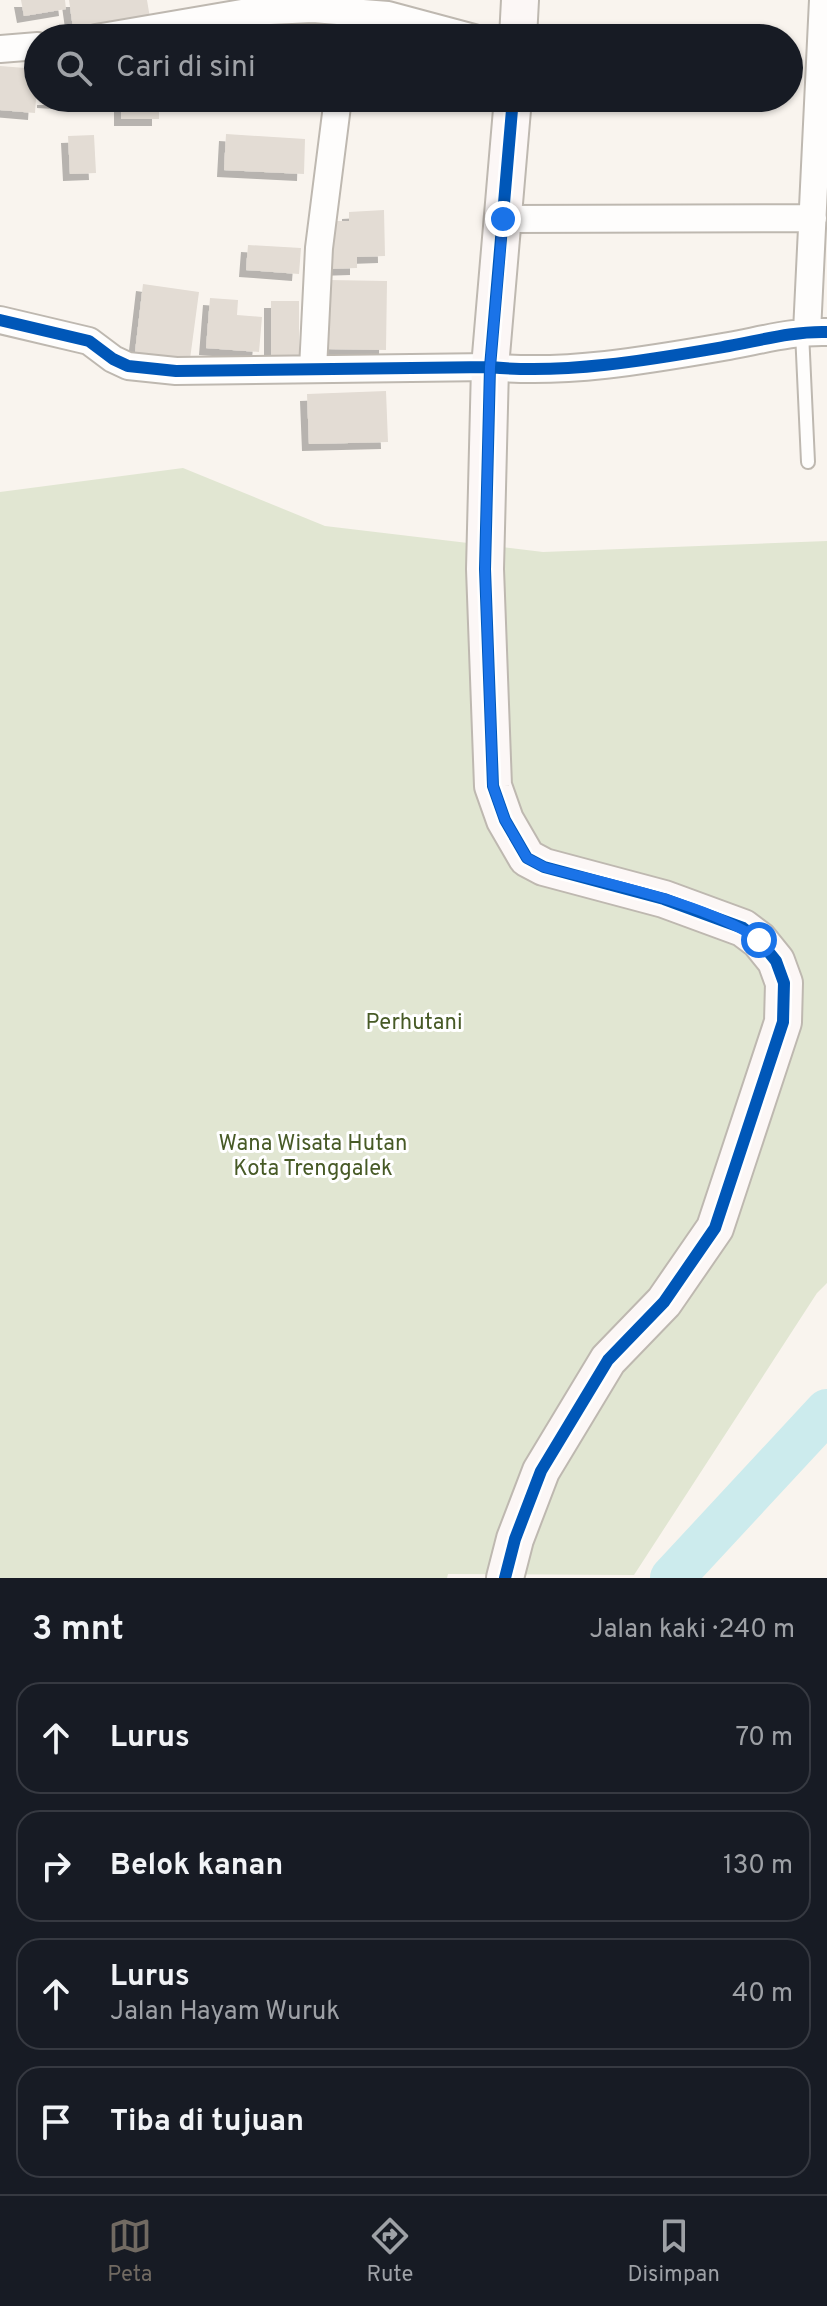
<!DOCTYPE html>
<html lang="id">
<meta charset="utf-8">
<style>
:root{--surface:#171b24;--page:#20242c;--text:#f1f3f6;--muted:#9ea1a6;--line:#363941;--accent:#716a62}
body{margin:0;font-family:Overpass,sans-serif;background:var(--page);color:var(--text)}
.stop{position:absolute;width:24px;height:24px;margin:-18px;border:6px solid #1a73e8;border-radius:50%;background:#fff}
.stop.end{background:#1a73e8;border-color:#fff;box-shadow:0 2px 8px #0008}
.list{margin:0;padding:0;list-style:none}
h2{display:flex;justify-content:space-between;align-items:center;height:104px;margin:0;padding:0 32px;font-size:34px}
h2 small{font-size:26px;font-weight:400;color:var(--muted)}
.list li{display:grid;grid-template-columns:52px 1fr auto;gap:24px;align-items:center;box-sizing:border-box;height:112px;margin:0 16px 16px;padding:0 16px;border:2px solid var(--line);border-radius:24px}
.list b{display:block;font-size:30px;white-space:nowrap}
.list p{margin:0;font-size:26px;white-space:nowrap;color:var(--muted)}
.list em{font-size:26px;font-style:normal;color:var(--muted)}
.icon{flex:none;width:44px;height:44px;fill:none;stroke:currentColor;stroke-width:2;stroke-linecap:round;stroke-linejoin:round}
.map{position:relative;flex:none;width:827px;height:1578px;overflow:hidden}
.search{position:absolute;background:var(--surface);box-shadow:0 2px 6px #0004;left:24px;right:24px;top:24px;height:88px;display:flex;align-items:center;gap:20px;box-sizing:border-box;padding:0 28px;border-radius:44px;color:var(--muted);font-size:30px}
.sheet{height:616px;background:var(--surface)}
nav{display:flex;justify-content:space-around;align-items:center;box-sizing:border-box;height:112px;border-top:2px solid var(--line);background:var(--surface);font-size:22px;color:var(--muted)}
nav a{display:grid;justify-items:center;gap:4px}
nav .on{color:var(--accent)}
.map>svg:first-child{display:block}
.green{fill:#e1e6d2}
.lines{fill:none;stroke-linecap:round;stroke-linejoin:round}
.river{stroke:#ccebed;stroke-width:44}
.building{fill:#e3dcd4;filter:url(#shadow)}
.lane-casing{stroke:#beb8b0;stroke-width:16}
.street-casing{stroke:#beb8b0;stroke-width:30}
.secondary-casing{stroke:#beb8b0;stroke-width:40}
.lane{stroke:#fefdfc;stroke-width:12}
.street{stroke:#fefdfc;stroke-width:26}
.secondary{stroke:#fcf7f6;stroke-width:36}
.cycleway-casing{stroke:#fff;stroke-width:17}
.cycleway{stroke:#0057b8;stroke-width:12}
.route{stroke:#1a73e8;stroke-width:10}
.labels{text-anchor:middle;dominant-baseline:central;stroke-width:6;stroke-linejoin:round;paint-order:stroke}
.park-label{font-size:22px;fill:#475a26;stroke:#fff}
</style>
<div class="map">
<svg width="827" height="1578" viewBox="0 0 827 1578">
<defs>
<filter id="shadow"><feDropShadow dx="-7" dy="7" stdDeviation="0" flood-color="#0004"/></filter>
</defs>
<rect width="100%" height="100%" fill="#f9f4ee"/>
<path class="green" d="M 183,468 L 325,526 L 543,552 L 827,541 L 827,1283 L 817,1293 L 634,1575 L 448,1574 L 447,1578 L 0,1578 L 0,492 Z"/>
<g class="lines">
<path class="river" d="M 672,1578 L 827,1411"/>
</g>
<path class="building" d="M 21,0 L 65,0 L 66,9 L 24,16 Z
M 69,0 L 147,0 L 150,18 L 73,28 Z
M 335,19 L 337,38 L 299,38 L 298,22 Z
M 358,26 L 391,34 L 390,38 L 355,38 Z
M 265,34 L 290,35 L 290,38 L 265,38 Z
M 0,66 L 38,69 L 35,113 L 0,110 Z
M 44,98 L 79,98 L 78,103 L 44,101 Z
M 121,102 L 159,102 L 159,119 L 121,119 Z
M 226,134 L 305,139 L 304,174 L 224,170 Z
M 94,135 L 96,173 L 70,174 L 68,136 Z
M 384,210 L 385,256 L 357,257 L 357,268 L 326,269 L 325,221 L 349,221 L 349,212 Z
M 248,245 L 301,248 L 299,274 L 246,270 Z
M 329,280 L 387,281 L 386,350 L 328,349 Z
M 143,284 L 199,292 L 190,359 L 135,352 Z
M 210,298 L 238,300 L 237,315 L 262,317 L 259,352 L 206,348 Z
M 271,301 L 299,301 L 299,355 L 271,355 Z
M 386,391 L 388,442 L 309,444 L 307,394 Z"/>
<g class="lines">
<g class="lane-casing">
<path id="lane" d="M 802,332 L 808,462"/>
</g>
<g class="street-casing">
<path id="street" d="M 96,38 L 248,12 L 313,9 L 388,15 L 474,38
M 0,49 L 38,46
M 503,219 L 813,218
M 0,320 L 89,341 L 113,359 L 128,366 L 176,371 L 490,367 C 566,375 654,359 729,346 C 762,340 794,331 827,332
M 807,332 L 823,0
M 313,369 L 319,248 L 338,98"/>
</g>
<g class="secondary-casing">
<path id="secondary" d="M 518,38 L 520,0
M 505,1578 L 515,1539 L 541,1471 L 608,1360 L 664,1302 L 715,1228 L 783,1022 L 784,983 L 776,961 L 759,940 L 743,928 L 664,899 L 544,867 L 527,858 L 505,820 L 493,786 L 485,569 L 490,367 L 513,98"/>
</g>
<use href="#lane" class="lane"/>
<use href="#street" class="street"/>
<use href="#secondary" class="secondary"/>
<g class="cycleway-casing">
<path id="cycleway" d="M 0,320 L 89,341 L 113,359 L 128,366 L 176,371 L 490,367 C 566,375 654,359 729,346 C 762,340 794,331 827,332
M 505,1578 L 515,1539 L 541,1471 L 608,1360 L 664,1302 L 715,1228 L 783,1022 L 784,983 L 776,961 L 759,940 L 743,928 L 664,899 L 544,867 L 527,858 L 505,820 L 493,786 L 485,569 L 490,367 L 513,98"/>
</g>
<use href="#cycleway" class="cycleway"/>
</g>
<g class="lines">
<path class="route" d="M 503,219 L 490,367 L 485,569 L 493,786 L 505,820 L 527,858 L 544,867 C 607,884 707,903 759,940"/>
</g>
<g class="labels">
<g class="park-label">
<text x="414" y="1023">Perhutani</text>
<text x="313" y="1144">Wana Wisata Hutan<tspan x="313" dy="25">Kota Trenggalek</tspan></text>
</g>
</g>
</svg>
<div class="stop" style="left:759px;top:940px"></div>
<div class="stop end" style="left:503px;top:219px"></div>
<div class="search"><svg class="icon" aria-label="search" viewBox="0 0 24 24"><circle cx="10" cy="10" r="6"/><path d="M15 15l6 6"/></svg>Cari di sini</div>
</div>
<section class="sheet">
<h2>3 mnt<small>Jalan kaki · 240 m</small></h2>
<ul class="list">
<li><svg class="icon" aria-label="ahead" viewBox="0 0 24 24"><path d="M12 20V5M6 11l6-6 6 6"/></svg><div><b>Lurus</b></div><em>70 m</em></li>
<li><svg class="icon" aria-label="right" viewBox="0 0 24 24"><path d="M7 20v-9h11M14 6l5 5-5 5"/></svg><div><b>Belok kanan</b></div><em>130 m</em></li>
<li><svg class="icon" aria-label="ahead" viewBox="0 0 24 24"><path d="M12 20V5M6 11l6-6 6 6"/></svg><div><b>Lurus</b><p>Jalan Hayam Wuruk</p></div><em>40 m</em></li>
<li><svg class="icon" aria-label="arrive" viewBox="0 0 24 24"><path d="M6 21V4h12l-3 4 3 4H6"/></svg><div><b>Tiba di tujuan</b></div></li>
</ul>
</section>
<nav>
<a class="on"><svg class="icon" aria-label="map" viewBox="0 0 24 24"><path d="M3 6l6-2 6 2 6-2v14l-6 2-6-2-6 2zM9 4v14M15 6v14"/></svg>Peta</a>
<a><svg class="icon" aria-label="directions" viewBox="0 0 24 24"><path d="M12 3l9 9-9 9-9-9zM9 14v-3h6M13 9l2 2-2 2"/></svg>Rute</a>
<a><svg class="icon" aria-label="saved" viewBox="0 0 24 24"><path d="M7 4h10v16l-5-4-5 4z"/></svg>Disimpan</a>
</nav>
